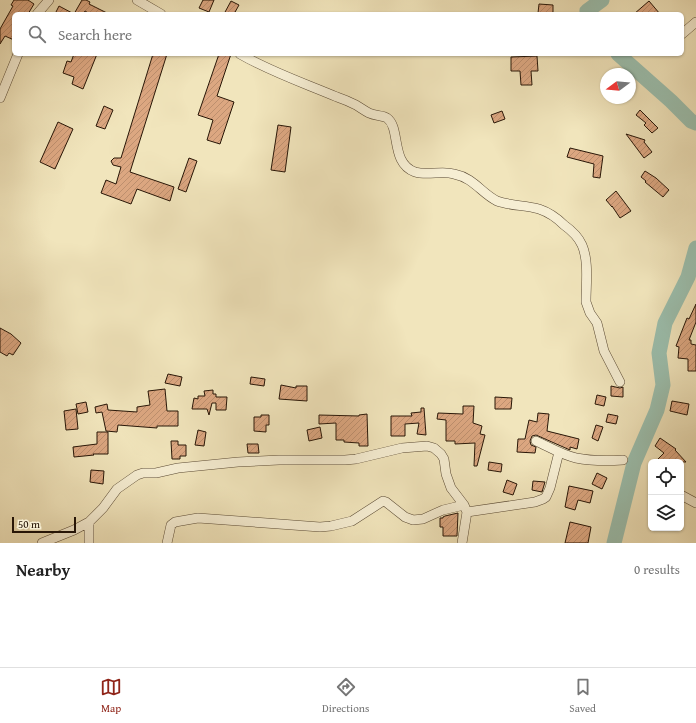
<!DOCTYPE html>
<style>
:root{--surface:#fff;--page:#f2f2f2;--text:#222;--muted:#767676;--line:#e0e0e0;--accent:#8f2418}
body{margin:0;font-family:"Gentium Book Plus",serif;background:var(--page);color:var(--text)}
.controls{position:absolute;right:12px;bottom:12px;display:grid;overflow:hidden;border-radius:6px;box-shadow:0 1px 3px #0004}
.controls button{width:36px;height:36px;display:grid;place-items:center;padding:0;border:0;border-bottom:1px solid var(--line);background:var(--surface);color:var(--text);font:20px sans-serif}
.compass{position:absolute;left:600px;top:68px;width:36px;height:36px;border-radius:50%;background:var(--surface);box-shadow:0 1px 3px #0004;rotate:254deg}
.scale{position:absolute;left:12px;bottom:10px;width:64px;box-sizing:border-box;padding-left:4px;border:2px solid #281607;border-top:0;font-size:11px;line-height:14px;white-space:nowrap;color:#281607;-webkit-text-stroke:3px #f6eed3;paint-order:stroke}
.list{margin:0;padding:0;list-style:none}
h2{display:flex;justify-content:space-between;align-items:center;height:52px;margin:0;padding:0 16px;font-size:17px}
h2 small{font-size:13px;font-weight:400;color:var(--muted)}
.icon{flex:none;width:22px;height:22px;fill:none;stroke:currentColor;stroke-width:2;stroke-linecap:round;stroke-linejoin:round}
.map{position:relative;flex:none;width:696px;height:543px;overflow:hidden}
.search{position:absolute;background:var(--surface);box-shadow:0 1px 3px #0004;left:12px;right:12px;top:12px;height:44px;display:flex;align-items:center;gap:10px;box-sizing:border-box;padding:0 14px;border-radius:6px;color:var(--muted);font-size:15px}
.sheet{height:124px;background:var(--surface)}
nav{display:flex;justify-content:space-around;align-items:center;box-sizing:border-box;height:56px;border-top:1px solid var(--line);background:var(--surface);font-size:11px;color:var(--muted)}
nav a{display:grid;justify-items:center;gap:2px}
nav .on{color:var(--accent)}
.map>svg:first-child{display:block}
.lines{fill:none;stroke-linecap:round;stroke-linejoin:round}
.river{stroke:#9bbfae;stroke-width:15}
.building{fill:url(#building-hatch);stroke:#281607}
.minor-casing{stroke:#5a4a34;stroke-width:10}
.minor{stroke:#f6eed3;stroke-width:9}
</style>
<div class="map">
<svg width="696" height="543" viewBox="0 0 696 543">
<defs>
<pattern id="building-hatch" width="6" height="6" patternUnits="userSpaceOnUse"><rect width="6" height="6" fill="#dca781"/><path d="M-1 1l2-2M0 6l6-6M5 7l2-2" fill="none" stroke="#bd8f6e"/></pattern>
</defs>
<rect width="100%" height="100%" fill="#f1e5bc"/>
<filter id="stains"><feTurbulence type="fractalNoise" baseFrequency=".005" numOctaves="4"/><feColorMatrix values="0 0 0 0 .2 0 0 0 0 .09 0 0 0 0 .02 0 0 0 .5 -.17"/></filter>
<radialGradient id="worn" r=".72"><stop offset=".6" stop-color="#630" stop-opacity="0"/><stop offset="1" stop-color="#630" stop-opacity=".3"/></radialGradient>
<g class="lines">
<path class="river" d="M 588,14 L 587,11 L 602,0
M 618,54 L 671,101 L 691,121 L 696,123
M 614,543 L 634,463 L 657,410 L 663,385 L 659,353 L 665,323 L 688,277 L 696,248"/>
</g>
<path class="building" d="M 14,0 L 28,0 L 34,4 L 28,14 L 14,14 L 14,40 L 5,36 L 0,44 L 0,29 L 13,6 L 11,5 Z
M 82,0 L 86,0 L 90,2 L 89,4 L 109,14 L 90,14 L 85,11 L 83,14 L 55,14 L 59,6 L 74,14 Z
M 203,0 L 214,0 L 209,12 L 199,8 Z
M 231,1 L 239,5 L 234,14 L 224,14 Z
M 649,1 L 660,14 L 634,14 Z
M 539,4 L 553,5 L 553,14 L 538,13 Z
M 74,54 L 97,54 L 83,89 L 72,84 L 74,77 L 63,73 L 67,61 L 71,62 Z
M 153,54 L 167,54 L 130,172 L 174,187 L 170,201 L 137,189 L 131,204 L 101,193 L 106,180 L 116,184 L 121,167 L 113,165 L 111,161 L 114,158 L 121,158 Z
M 219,54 L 231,54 L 217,96 L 234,102 L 220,144 L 207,140 L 213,120 L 198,115 Z
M 537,56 L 538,71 L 531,71 L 532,85 L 521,85 L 520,71 L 511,71 L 511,57 Z
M 104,106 L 113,110 L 105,129 L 96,126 Z
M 640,110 L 658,128 L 652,133 L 644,125 L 646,123 L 636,115 Z
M 502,111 L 505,119 L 494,123 L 491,115 Z
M 58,122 L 73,129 L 55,169 L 40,162 Z
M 278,125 L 291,127 L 285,172 L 271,170 Z
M 626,134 L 645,140 L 644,142 L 652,152 L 644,158 Z
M 570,148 L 603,156 L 600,178 L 593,177 L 594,164 L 567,157 Z
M 189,158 L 197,161 L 186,192 L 178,189 Z
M 645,171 L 656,178 L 669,190 L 663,197 L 645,182 L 646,181 L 641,177 Z
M 616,191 L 631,211 L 620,218 L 612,206 L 612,207 L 606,200 Z
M 696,304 L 696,322 L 689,340 L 691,340 L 691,344 L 696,345 L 696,371 L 688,371 L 688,359 L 678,358 L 679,347 L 676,346 L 687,318 L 689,319 Z
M 0,328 L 11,334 L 21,343 L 13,355 L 9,353 L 7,356 L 0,352 Z
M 168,374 L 182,377 L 180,386 L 165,383 Z
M 251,377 L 265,379 L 264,386 L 250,384 Z
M 281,385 L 296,388 L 296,386 L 307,386 L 307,401 L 279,399 Z
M 611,386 L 620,388 L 623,387 L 623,397 L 611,396 Z
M 165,389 L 167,411 L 178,411 L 178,426 L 157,426 L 157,428 L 118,425 L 117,432 L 106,431 L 102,412 L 96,413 L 95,407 L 107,404 L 108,410 L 137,412 L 137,407 L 150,405 L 148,391 Z
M 213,390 L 213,394 L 216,394 L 216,397 L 227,397 L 226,410 L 216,410 L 216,403 L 212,403 L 209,415 L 207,409 L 192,409 L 194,398 L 198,399 L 198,396 L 205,396 L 204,391 Z
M 597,395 L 606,397 L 604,406 L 595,404 Z
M 495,397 L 512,398 L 511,409 L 495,409 Z
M 672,401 L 689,404 L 687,415 L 670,411 Z
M 86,402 L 88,412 L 78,414 L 76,404 Z
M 463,406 L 474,406 L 473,423 L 482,426 L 480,434 L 485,435 L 477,466 L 474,466 L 475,443 L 455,444 L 455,441 L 446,441 L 446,420 L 437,419 L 438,413 L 463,414 Z
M 421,408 L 424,408 L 426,435 L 417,434 L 419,423 L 405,424 L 405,436 L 391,436 L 391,416 L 412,416 L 411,413 L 421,412 Z
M 76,409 L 78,429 L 66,430 L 64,411 Z
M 538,413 L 549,414 L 547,431 L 579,439 L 577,449 L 570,447 L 570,450 L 536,435 L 532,436 L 530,441 L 531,445 L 536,447 L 535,453 L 517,452 L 518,439 L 525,439 L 529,420 L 537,422 Z
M 367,414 L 368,446 L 359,446 L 359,443 L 344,442 L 344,440 L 336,440 L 336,423 L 319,424 L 319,415 L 359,416 L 359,415 Z
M 608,414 L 618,416 L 616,424 L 606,422 Z
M 261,415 L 269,415 L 269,425 L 266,425 L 266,432 L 254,431 L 254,417 L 261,417 Z
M 596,425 L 603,427 L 598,441 L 592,438 Z
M 320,427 L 322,438 L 309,441 L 307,430 Z
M 198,430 L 206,432 L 204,446 L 195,445 Z
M 97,432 L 108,432 L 108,454 L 93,454 L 94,455 L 74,457 L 73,447 L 97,444 Z
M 660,438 L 676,449 L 675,450 L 686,462 L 655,462 L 664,453 L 655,446 Z
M 171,441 L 178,441 L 178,445 L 186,445 L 186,456 L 180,456 L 180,459 L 172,459 Z
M 247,444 L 258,444 L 259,453 L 248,453 Z
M 489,462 L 502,464 L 501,472 L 488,470 Z
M 91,470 L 104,471 L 103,484 L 90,482 Z
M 597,473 L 607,478 L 602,489 L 592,484 Z
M 507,480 L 517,484 L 513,495 L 503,492 Z
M 533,481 L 545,482 L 542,492 L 532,490 Z
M 569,486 L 593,491 L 590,503 L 578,500 L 575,510 L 565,507 Z
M 458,513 L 457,536 L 443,536 L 443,527 L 440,527 L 440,518 L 443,518 L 443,517 L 445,516 Z
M 570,522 L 591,527 L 588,543 L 565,543 Z"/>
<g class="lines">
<g class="minor-casing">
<path id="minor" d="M 137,0 L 161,14
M 37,14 L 49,0
M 682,34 L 696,22
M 240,54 C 271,72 304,83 337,97 C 343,99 350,102 356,105 C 361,108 365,111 369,113 C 375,116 382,115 387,118 C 401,128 390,163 415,172 C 428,176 442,170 454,174 C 474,178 481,193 497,201 C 511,206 525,205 539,209 C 548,212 557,218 564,225 C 571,230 578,236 582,245 C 589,261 586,284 586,302 L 590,313 L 597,323 L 604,351 L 620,382
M 0,98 L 18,54
M 536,441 C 549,447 562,455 576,458 C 591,461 608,461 623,460
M 681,495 L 696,503
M 467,512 L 535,502 L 543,499 L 546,497 L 550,488 L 559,452
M 42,543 L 74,530 L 89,522 L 103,508 L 117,489 L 137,475 L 143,473 L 156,473 L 178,468 L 238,462 L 279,460 L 345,460 L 356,459 L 402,448 L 427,446 L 434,448 L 441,454 L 444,459 L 446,474 L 451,488 L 464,505 L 467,512 L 462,543
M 89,543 L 89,522
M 167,543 L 171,525 L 175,522 L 198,518 L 320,527 L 331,526 L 352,521 L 383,501 L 386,502 L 405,517 L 413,520 L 423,519 L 443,510 L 464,505"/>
</g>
<use href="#minor" class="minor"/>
</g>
<rect width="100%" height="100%" filter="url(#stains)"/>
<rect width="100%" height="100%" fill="url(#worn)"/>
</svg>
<div class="controls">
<button><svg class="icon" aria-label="locate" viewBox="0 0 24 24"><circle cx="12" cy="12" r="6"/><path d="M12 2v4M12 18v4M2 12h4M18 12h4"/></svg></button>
<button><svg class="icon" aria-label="layers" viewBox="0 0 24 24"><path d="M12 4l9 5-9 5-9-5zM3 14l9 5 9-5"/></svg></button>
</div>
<svg class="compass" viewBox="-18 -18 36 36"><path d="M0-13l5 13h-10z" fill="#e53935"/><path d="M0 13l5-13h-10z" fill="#767676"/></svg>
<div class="scale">50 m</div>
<div class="search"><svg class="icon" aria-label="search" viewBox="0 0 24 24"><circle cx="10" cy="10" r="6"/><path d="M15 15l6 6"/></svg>Search here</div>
</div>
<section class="sheet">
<h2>Nearby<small>0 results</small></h2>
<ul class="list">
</ul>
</section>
<nav>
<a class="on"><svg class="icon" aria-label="map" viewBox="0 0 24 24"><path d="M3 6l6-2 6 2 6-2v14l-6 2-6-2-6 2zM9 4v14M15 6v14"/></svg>Map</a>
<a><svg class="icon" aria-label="directions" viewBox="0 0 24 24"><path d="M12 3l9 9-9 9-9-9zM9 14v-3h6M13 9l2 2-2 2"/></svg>Directions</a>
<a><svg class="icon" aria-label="saved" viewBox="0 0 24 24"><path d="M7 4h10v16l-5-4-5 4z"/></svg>Saved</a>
</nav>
